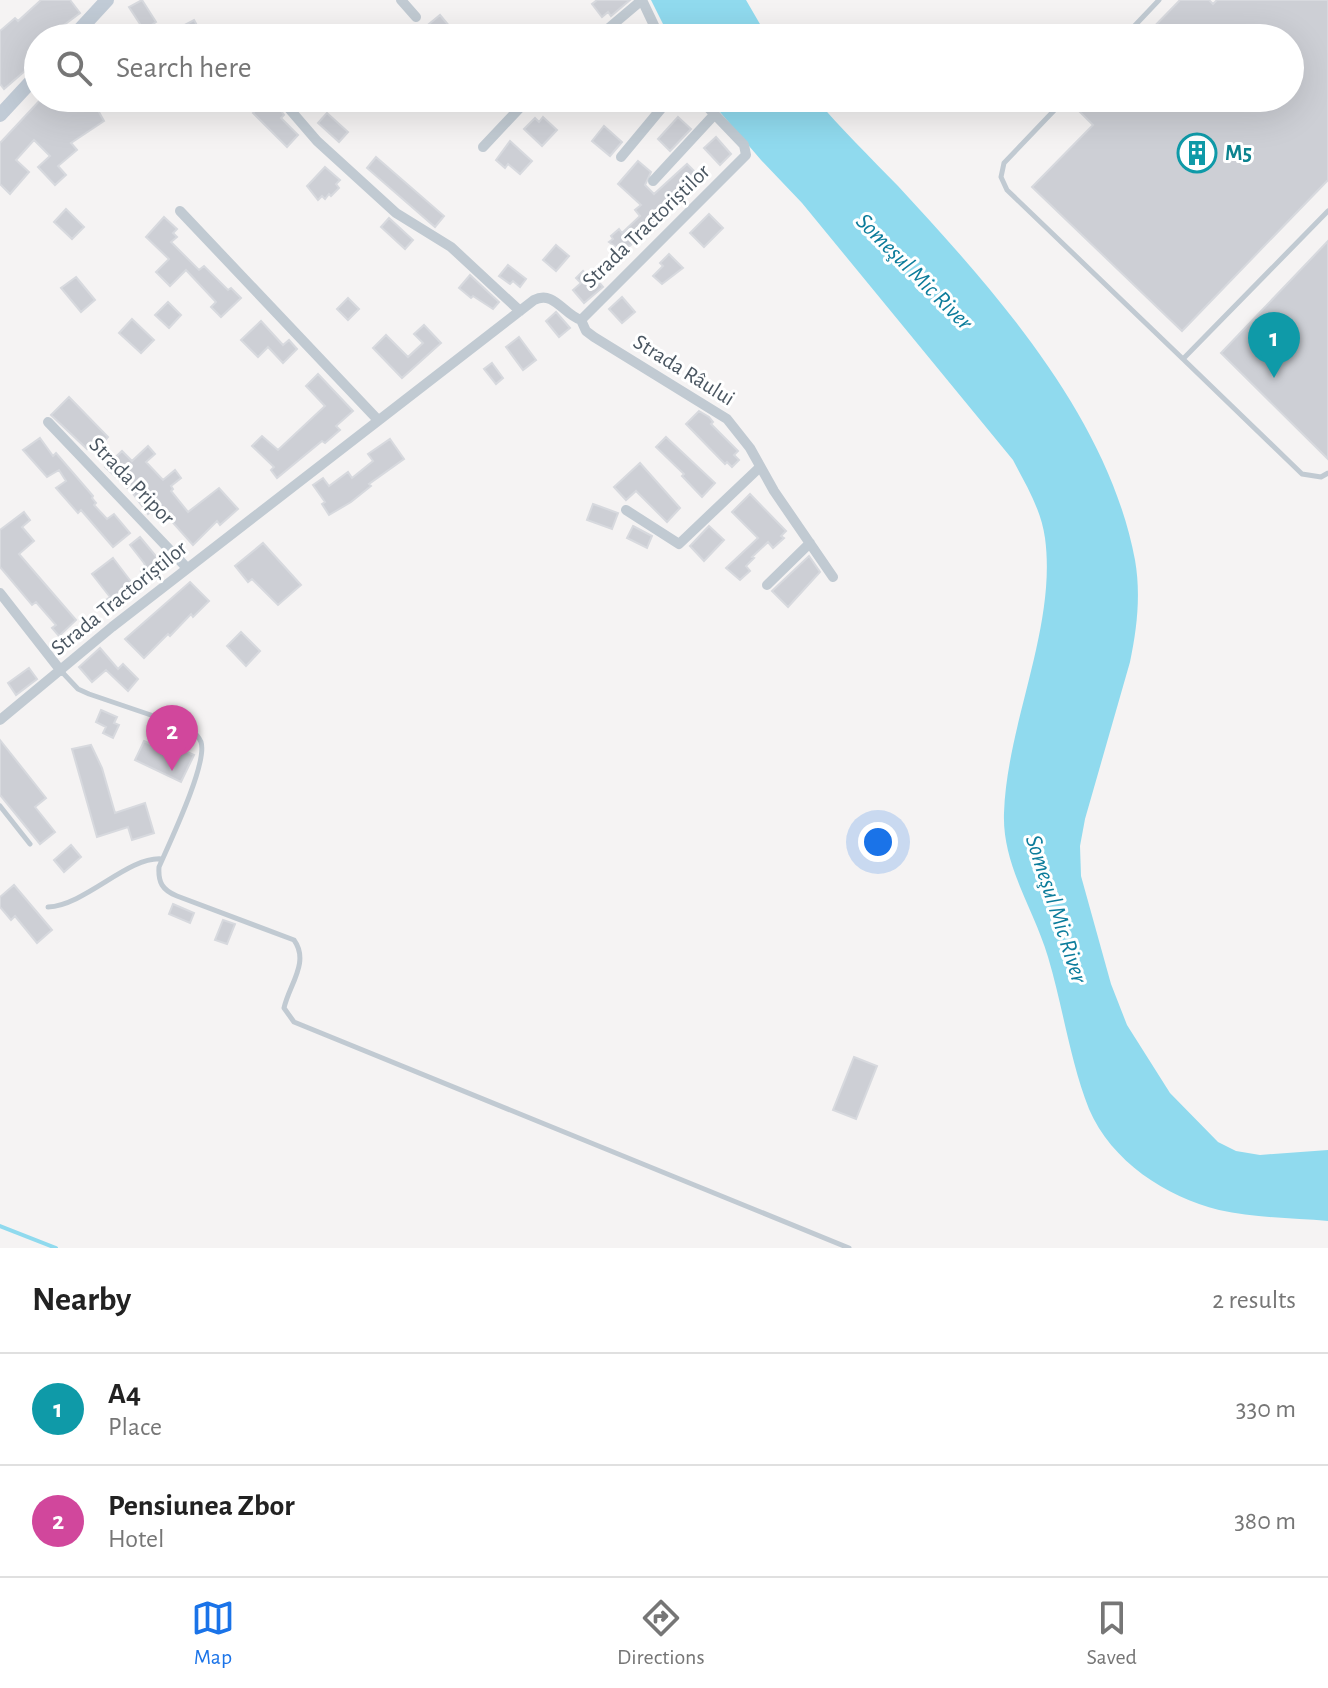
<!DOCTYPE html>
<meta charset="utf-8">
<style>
:root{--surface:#fff;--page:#f2f2f2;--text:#222;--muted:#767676;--line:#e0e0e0;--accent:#1a73e8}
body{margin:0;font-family:"Alegreya Sans",sans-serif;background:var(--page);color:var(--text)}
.you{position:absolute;left:878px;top:842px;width:28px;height:28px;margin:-20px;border:6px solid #fff;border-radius:50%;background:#1a73e8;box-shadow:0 0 0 12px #1a73e833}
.badge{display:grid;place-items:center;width:52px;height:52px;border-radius:50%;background:var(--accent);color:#fff;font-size:26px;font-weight:700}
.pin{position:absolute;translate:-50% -66px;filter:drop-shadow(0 2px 4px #0008)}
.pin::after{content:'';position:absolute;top:42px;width:28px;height:24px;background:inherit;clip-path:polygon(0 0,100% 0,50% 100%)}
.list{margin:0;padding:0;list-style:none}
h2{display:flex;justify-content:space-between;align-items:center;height:104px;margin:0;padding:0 32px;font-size:34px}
h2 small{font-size:26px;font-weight:400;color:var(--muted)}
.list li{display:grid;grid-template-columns:52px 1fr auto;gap:24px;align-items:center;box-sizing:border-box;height:112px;padding:0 32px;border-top:2px solid var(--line)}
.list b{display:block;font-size:30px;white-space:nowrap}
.list p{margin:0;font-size:26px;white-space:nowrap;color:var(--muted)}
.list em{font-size:26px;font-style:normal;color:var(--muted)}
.icon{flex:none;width:44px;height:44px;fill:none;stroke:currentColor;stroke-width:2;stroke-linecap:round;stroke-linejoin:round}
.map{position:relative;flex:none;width:1328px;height:1248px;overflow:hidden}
.search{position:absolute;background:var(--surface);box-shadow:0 8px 32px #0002;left:24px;right:24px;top:24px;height:88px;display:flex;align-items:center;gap:20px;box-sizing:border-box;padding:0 28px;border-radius:44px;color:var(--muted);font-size:30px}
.sheet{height:328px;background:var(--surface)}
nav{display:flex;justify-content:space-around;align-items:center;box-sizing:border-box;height:112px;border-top:2px solid var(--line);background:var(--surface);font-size:22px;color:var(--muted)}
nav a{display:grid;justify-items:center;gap:4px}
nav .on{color:var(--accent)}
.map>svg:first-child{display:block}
.water{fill:#90daee}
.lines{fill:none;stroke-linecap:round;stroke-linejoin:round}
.stream{stroke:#90daee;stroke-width:4}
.building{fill:#cdcfd5;stroke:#d7d9de;stroke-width:2}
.service{stroke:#c1cad2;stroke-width:5}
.minor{stroke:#c1cad2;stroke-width:10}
.secondary{stroke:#c1cbd6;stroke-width:14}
.labels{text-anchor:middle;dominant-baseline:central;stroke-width:6;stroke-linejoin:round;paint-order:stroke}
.culture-label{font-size:22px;font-weight:bold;fill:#0d838f;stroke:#fff;text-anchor:start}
.street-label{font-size:22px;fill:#4a5661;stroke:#fff}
.water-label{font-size:24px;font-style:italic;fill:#0c7c9b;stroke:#fff}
</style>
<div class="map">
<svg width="1328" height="1248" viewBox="0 0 1328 1248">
<rect width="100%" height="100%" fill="#f5f3f3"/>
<path class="water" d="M 651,0 L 746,0 L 768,38 L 670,38 Z
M 708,98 L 815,98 C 841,129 870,157 898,186 C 994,290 1108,416 1135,560 C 1141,594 1137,629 1130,662 L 1085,819 L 1080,846 L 1081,876 L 1111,984 L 1127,1025 L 1170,1093 L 1218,1142 L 1236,1151 L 1260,1155 L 1328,1150 L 1328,1221 C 1293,1218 1254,1218 1219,1210 C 1166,1197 1111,1161 1089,1109 C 1070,1061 1063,1007 1048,957 C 1034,909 1002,865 1004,813 C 1007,723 1057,627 1045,538 C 1041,509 1026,485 1013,460 L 802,203 L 761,160 Z"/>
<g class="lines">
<path class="stream" d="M 0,1226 L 56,1248"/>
</g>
<path class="building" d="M 41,0 L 70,0 L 80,13 L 56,31 L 57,33 L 52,38 L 38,38 L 38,55 L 31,61 L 34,63 L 4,89 L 0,84 L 0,31 L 15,18 L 18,21 Z
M 142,0 L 156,22 L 144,30 L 129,7 Z
M 597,0 L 630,0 L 611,16 L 608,12 L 602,17 L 592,4 Z
M 1180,0 L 1209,0 L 1213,4 L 1217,0 L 1328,0 L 1328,180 L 1182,331 L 1032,187 L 1093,125 L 1076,108 L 1085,98 L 1290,98 L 1290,38 L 1143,38 Z
M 440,15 L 455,33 L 450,38 L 430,38 L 423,29 Z
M 194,20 L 204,38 L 185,38 L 179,28 Z
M 575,26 L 586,38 L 561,38 Z
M 42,98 L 91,98 L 104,121 L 71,143 L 77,150 L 58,166 L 66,175 L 55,185 L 38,167 L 50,156 L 34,140 L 16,160 L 29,172 L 10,194 L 0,184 L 0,143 Z
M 267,98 L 272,98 L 284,115 L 281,118 L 298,135 L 287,147 L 253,113 Z
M 327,113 L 348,132 L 339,142 L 318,123 Z
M 543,117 L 557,130 L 542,146 L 524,129 L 535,118 L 539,122 Z
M 678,117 L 691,129 L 670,151 L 658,139 Z
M 604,126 L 622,142 L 610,156 L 592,141 Z
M 716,137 L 731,154 L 720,165 L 704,148 Z
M 510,141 L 532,161 L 520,174 L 508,164 L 505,168 L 496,160 Z
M 376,157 L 444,216 L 435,227 L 367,168 Z
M 638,161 L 651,172 L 645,185 L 654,194 L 687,164 L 703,180 L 623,252 L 609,242 L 613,239 L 611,236 L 619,229 L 622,233 L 640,216 L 635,210 L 641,205 L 618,184 Z
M 325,167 L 340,180 L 336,184 L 339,188 L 331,196 L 329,194 L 325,199 L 322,196 L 318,200 L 307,186 Z
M 66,209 L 84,227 L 72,239 L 54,222 Z
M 709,214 L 723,228 L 704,247 L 690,233 Z
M 164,217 L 177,229 L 173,233 L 177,237 L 171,242 L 199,270 L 204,266 L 228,290 L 231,288 L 241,298 L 221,317 L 211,307 L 216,302 L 186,270 L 170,286 L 156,272 L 169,259 L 146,237 Z
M 389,218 L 413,240 L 405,249 L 381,227 Z
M 1328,241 L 1328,459 L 1221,353 Z
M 556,245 L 569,256 L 556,271 L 543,260 Z
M 669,254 L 683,268 L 662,284 L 653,276 L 663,266 L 660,263 Z
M 508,265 L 526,279 L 520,287 L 513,281 L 510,284 L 499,276 Z
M 583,271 L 589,278 L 593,275 L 603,287 L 584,303 L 573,290 L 581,283 L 576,278 Z
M 470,275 L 499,302 L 493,309 L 473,296 L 471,298 L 459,288 Z
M 76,277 L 95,300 L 81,312 L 61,288 Z
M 622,297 L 635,312 L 622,323 L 609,309 Z
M 348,298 L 359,309 L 348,320 L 337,309 Z
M 168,302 L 181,315 L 169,328 L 155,315 Z
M 556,312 L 570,328 L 559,337 L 546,321 Z
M 132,319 L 154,340 L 141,353 L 119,333 Z
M 261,321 L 283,345 L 289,340 L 297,349 L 283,363 L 268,347 L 258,357 L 241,340 Z
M 424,325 L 441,343 L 402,378 L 373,348 L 386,335 L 408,357 L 423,343 L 414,334 Z
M 519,337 L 536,360 L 523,370 L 506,347 Z
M 492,363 L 503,378 L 496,384 L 484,369 Z
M 318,374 L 353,411 L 336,426 L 340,430 L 325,443 L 322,441 L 277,478 L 271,470 L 274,467 L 252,446 L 262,436 L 278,450 L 325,406 L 306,386 Z
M 69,397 L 108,437 L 98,448 L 93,443 L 87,449 L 51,415 Z
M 699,411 L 709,417 L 713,422 L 711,424 L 738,451 L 734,455 L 739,460 L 732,467 L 727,462 L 725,464 L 686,424 Z
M 666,437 L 715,483 L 702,497 L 682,476 L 684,474 L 656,447 Z
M 40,438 L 53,456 L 56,453 L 93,496 L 92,498 L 96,503 L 94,505 L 107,519 L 114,514 L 130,533 L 113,547 L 81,510 L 78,513 L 56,488 L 66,481 L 59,470 L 47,477 L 23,450 Z
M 390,439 L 404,459 L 369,484 L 371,486 L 351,502 L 329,515 L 322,504 L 325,502 L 313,485 L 323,478 L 329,486 L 348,472 L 352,478 L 373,461 L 368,454 Z
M 148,446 L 155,454 L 146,462 L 163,480 L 175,470 L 181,478 L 171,486 L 173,489 L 171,491 L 188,512 L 219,488 L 238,509 L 220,525 L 217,521 L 193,545 L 158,506 L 148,514 L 131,491 L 105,467 L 122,451 L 132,461 Z
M 640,463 L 680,508 L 667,522 L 636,491 L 626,500 L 614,487 Z
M 750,494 L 786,531 L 781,536 L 784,538 L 773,548 L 768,542 L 752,557 L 754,558 L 746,566 L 750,571 L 740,580 L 726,568 L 758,538 L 732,512 Z
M 593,504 L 618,513 L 612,529 L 587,520 Z
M 24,512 L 30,520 L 22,527 L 34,541 L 19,554 L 76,620 L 59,636 L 52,628 L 56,625 L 36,602 L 32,605 L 0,567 L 0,530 Z
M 633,526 L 652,536 L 647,548 L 627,538 Z
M 709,526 L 724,540 L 704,561 L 690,546 Z
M 140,537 L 165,567 L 149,580 L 141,571 L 146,567 L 144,563 L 130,545 Z
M 263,543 L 301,585 L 278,605 L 252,579 L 248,582 L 235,566 Z
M 809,556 L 820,572 L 788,607 L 772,591 Z
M 113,558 L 132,583 L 123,590 L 128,596 L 111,609 L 105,601 L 110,597 L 92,574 Z
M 190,582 L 209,601 L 193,617 L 191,614 L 170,636 L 168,634 L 144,658 L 125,639 Z
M 241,632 L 260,651 L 246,666 L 227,646 Z
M 100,648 L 118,669 L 123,664 L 138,679 L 128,691 L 106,670 L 92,682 L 79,667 Z
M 29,668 L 37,679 L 16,695 L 8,683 Z
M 101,710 L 117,717 L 114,723 L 119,725 L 113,738 L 103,733 L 106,727 L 96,722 Z
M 0,740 L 46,798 L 35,807 L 55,832 L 40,844 L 0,795 Z
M 144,741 L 165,751 L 168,743 L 194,755 L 181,782 L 135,760 Z
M 91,745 L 102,768 L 115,813 L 145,803 L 154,833 L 132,840 L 128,827 L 97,837 L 72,749 Z
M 71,845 L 81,857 L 64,872 L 54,860 Z
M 14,885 L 52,930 L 37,943 L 15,916 L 11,920 L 0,907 L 0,897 Z
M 173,904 L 194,913 L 190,923 L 169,914 Z
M 223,920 L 235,924 L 227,944 L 215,940 Z
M 854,1057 L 877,1066 L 856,1119 L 833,1110 Z"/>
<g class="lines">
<path class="service" d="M 1123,38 L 1159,0
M 1066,98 L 1004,163 L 1001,177 L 1007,190 L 1183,359
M 1328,211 L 1183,359 L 1302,474 L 1321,477 L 1328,473
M 62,672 L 78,689 L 89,694 L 189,728 C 194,732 199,737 201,742 C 208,763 169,844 159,867 C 158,882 162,890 177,896 L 294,940 C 310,962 289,985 284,1008 L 294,1022 L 849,1248
M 0,806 L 30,844
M 48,907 C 86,905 128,856 162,859"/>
<path class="minor" d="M 401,0 L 416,17
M 642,0 L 660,38
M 597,38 L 642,0
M 280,98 L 317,141 L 396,213 L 451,247 L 520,311
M 483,147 L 529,98
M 621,157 L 670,98
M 653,181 L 714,115
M 180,211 L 378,420
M 581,320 L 586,331 L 594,337 L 727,419 L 750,448 L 774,491 L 833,577
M 581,320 L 746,155 L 744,145 L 699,98
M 48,422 L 187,568
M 626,510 L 679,544 L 760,467
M 767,585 L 810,543
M 0,593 L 61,671
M 0,720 L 112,627 L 534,300 C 554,290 563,314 581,320"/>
<path class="secondary" d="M 72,38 L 107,0
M 0,115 L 38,74"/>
</g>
<defs>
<g id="building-ring" transform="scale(2)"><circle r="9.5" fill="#fff" stroke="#0f9aa8" stroke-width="1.5"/><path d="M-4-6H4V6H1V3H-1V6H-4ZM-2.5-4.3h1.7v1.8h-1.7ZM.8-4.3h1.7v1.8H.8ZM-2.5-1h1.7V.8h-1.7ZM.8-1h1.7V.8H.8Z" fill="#0f9aa8"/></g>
</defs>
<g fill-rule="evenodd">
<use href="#building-ring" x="1197" y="153"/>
</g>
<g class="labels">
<g class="culture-label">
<text x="1225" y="153">M5</text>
</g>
<g class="street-label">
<text transform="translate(646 226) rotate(-44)">Strada Tractoriștilor</text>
<text transform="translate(684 370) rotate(32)">Strada Râului</text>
<text transform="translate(132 481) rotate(46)">Strada Pripor</text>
<text transform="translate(119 598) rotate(-39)">Strada Tractoriștilor</text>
</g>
<g class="water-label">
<text transform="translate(914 272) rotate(45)">Someşul Mic River</text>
<text transform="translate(1056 909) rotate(72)">Someşul Mic River</text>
</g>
</g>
</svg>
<div class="you"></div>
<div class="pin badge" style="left:1274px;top:378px;background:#0f9aa8">1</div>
<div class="pin badge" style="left:172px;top:771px;background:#d1479c">2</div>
<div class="search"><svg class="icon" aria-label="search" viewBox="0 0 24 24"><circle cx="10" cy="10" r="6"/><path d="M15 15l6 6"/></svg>Search here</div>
</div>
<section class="sheet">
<h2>Nearby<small>2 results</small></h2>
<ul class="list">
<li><span class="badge" style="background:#0f9aa8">1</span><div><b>A4</b><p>Place</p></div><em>330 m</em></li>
<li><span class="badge" style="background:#d1479c">2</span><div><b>Pensiunea Zbor</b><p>Hotel</p></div><em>380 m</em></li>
</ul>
</section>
<nav>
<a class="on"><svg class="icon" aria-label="map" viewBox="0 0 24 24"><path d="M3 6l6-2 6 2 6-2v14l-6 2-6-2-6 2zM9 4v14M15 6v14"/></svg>Map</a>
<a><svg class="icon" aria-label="directions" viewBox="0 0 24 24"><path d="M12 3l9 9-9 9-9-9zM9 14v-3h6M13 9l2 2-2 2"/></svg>Directions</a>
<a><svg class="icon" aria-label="saved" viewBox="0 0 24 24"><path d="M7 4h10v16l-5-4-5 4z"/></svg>Saved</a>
</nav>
